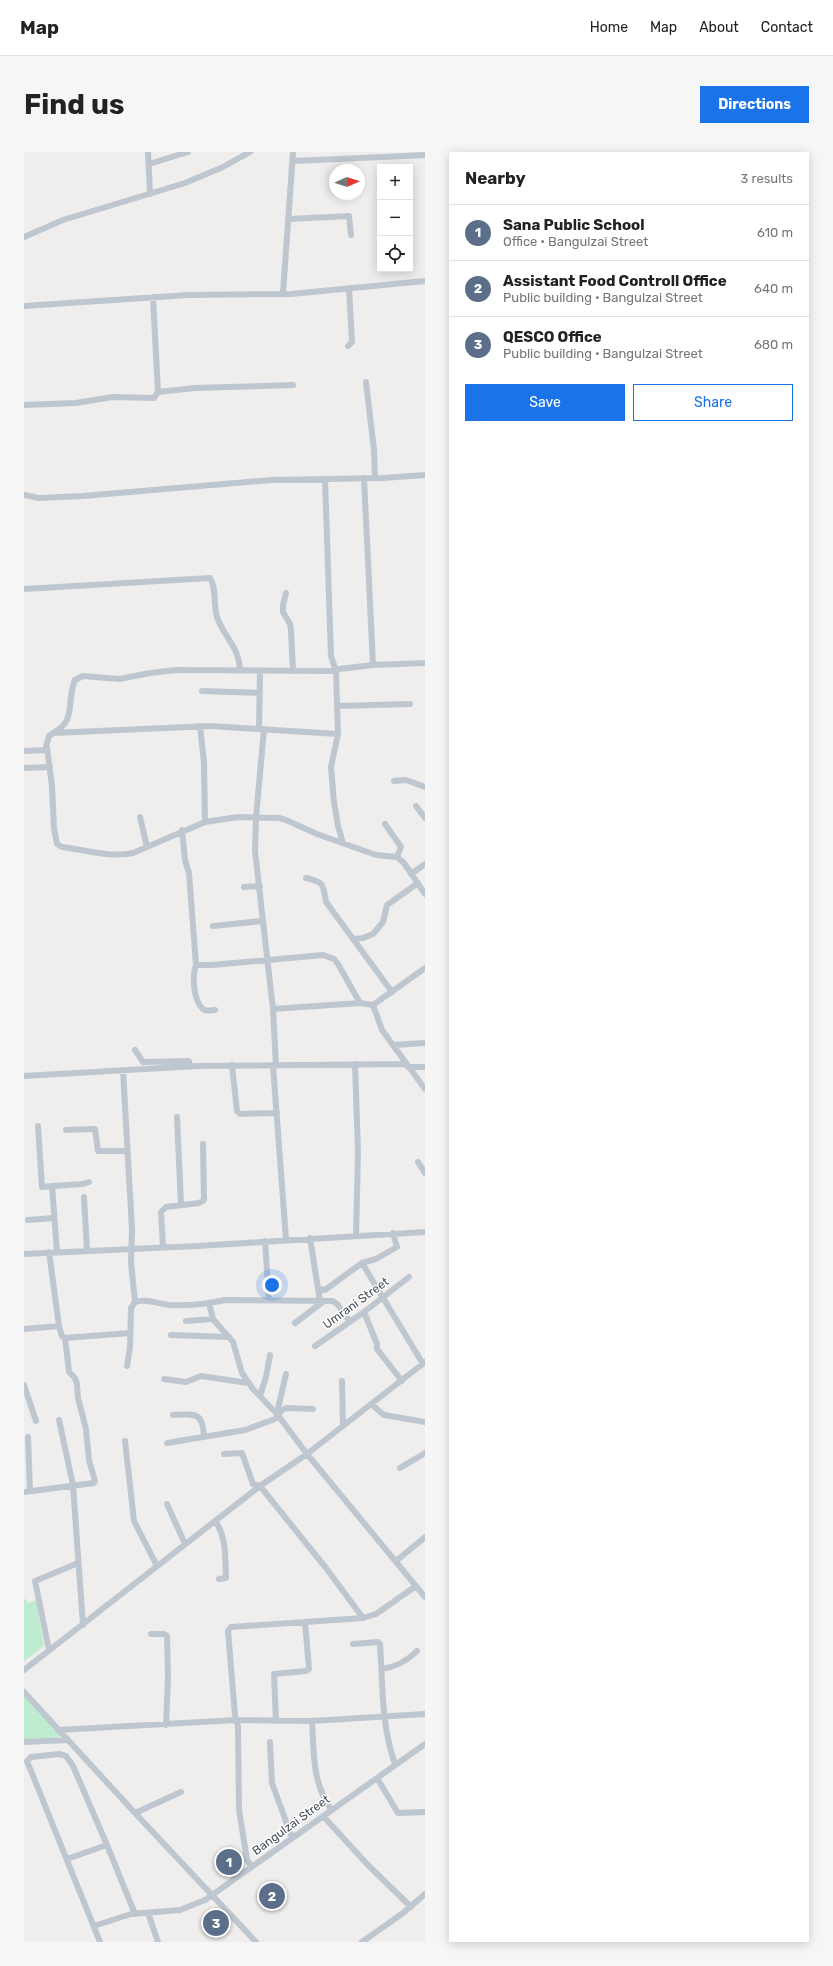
<!DOCTYPE html>
<meta charset="utf-8">
<style>
:root{--surface:#fff;--page:#f6f6f6;--text:#222;--muted:#767676;--line:#e0e0e0;--accent:#1a73e8}
body{margin:0;font-family:Rubik,sans-serif;background:var(--page);color:var(--text)}
.controls{position:absolute;right:12px;top:12px;display:grid;overflow:hidden;border-radius:0px;box-shadow:0 2px 10px #0003}
.controls button{width:36px;height:36px;display:grid;place-items:center;padding:0;border:0;border-bottom:1px solid var(--line);background:var(--surface);color:var(--text);font:20px sans-serif}
.compass{position:absolute;left:305px;top:12px;width:36px;height:36px;border-radius:50%;background:var(--surface);box-shadow:0 2px 10px #0003;rotate:87deg}
.you{position:absolute;left:248px;top:1133px;width:14px;height:14px;margin:-10px;border:3px solid #fff;border-radius:50%;background:#1a73e8;box-shadow:0 0 0 6px #1a73e833}
.badge{display:grid;place-items:center;width:26px;height:26px;border-radius:50%;background:var(--accent);color:#fff;font-size:13px;font-weight:700}
.pin{position:absolute;translate:-50% -50%;border:2px solid #fff;box-shadow:0 1px 4px #0006}
.list{margin:0;padding:0;list-style:none}
h2{display:flex;justify-content:space-between;align-items:center;height:52px;margin:0;padding:0 16px;font-size:17px}
h2 small{font-size:13px;font-weight:400;color:var(--muted)}
.list li{display:grid;grid-template-columns:26px 1fr auto;gap:12px;align-items:center;box-sizing:border-box;height:56px;padding:0 16px;border-top:1px solid var(--line)}
.list b{display:block;font-size:15px;white-space:nowrap}
.list p{margin:0;font-size:13px;white-space:nowrap;color:var(--muted)}
.list em{font-size:13px;font-style:normal;color:var(--muted)}
.actions{display:flex;gap:8px;padding:12px 16px}
.actions a{flex:1;padding:9px 0;border:1px solid var(--accent);border-radius:0px;text-align:center;font-size:14px;color:var(--accent)}
.actions .main{background:var(--accent);color:#fff}
.icon{flex:none;width:22px;height:22px;fill:none;stroke:currentColor;stroke-width:2;stroke-linecap:round;stroke-linejoin:round}
.map{position:relative;flex:none;width:401px;height:1790px;overflow:hidden;border-radius:0px}
header{display:flex;align-items:center;gap:24px;box-sizing:border-box;height:56px;padding:0 20px;background:var(--surface);border-bottom:1px solid var(--line)}
header strong{font-size:19px}
nav{display:flex;gap:22px;margin-inline-start:auto;font-size:14px}
.intro{display:flex;align-items:center;justify-content:space-between;box-sizing:border-box;height:96px;padding:0 24px}
h1{margin:0;font-size:28px}
.button{padding:10px 18px;border-radius:0px;background:var(--accent);color:#fff;font-size:14px;font-weight:700}
main{display:flex;gap:24px;padding:0 24px}
aside{flex:1;background:var(--surface);border-radius:0px;box-shadow:0 2px 10px #0003}
.map>svg:first-child{display:block}
.green{fill:#bdecd0}
.lines{fill:none;stroke-linecap:round;stroke-linejoin:round}
.minor{stroke:#bec7cf;stroke-width:6}
.labels{text-anchor:middle;dominant-baseline:central;stroke-width:3;stroke-linejoin:round;paint-order:stroke}
.street-label{font-size:12px;fill:#46505a;stroke:#fff}
</style>
<header>
<strong>Map</strong>
<nav><a>Home</a><a>Map</a><a>About</a><a>Contact</a></nav>
</header>
<div class="intro"><h1>Find us</h1><a class="button">Directions</a></div>
<main>
<div class="map">
<svg width="401" height="1790" viewBox="0 0 401 1790">
<rect width="100%" height="100%" fill="#f0eded"/>
<path class="green" d="M 0,1446 L 5,1451 L 12,1448 L 20,1494 L 0,1509 Z
M 0,1544 L 2,1544 L 37,1585 L 0,1588 Z"/>
<g class="lines">
<path class="minor" d="M 124,0 L 126,42
M 270,9 L 401,3
M 125,12 L 164,0
M 265,67 L 325,64 L 327,83
M 0,85 L 39,68 L 161,31 L 199,15 L 226,0
M 259,141 L 269,0
M 129,145 L 134,240
M 0,154 L 164,143 L 267,142 L 401,129
M 324,194 L 328,190 L 325,136
M 342,230 L 350,298 L 351,326
M 0,253 L 52,251 L 89,245 L 130,246 L 134,240 L 171,236 L 269,233
M 340,326 L 349,513
M 0,343 L 15,346 L 59,344 L 248,328 L 359,326 L 401,323
M 0,437 L 186,426 C 193,437 189,453 193,465 C 201,487 215,494 216,519
M 262,441 L 259,453 L 259,460 L 266,472 L 267,479 L 269,519
M 178,539 L 236,541
M 313,554 L 386,552
M 176,574 L 180,611 L 181,670
M 235,576 L 236,519
M 240,577 L 232,666 L 231,699 L 249,857 L 252,914
M 29,581 C 53,569 42,549 51,528 L 59,524 L 95,527 L 126,521 L 153,518 L 312,519 L 307,504 L 301,327
M 23,595 L 28,635 L 30,676 L 33,692 L 38,695 C 62,698 86,706 109,701 L 181,670 L 214,665 L 255,666 L 262,668 L 293,682 L 352,703 L 373,705 L 380,711 L 401,742
M 0,599 L 21,598 L 25,584 L 29,581 L 186,574 L 314,582
M 0,616 L 26,615
M 370,629 L 382,628 L 401,635
M 392,654 L 401,666
M 116,665 L 123,695
M 361,672 L 377,695 L 373,705
M 158,678 L 161,708 L 165,721 L 172,813 L 188,813 L 299,803 L 310,807 L 314,812 L 336,851
M 319,691 L 314,674 L 310,650 L 307,615 L 314,582 L 312,519 L 315,517 L 349,513 L 401,511
M 387,722 L 401,712
M 282,726 C 300,730 299,732 302,750 L 368,840
M 220,735 L 236,734
M 189,774 L 238,769
M 329,787 L 339,786 L 349,782 L 359,770 L 363,753 L 394,731
M 172,813 C 168,824 169,848 179,857 C 182,860 187,858 191,858
M 349,853 L 401,816
M 249,857 L 336,851 L 349,853 L 358,878 L 401,937
M 369,893 L 401,891
M 111,898 L 119,910 L 165,909 L 166,915
M 331,912 L 334,1000 L 332,1084
M 208,913 L 213,959 L 216,962 L 253,961
M 249,914 L 262,1087
M 384,915 L 401,915
M 99,918 L 108,1078 L 107,1110 L 111,1150 L 107,1156 L 106,1195 L 103,1214
M 0,924 L 173,914 L 382,912
M 153,965 L 157,1053
M 14,974 L 18,1035 L 28,1034 L 33,1100
M 42,978 L 71,977 L 74,999 L 103,999
M 394,1010 L 401,1021
M 28,1034 L 59,1032 L 65,1030
M 60,1045 L 63,1098
M 4,1068 L 30,1066
M 286,1086 L 296,1149
M 241,1089 L 245,1148
M 139,1095 L 137,1060 L 142,1055 L 175,1051 L 180,1048 L 179,992
M 25,1100 L 35,1174 L 38,1184 L 41,1186 L 106,1181
M 0,1102 L 173,1094 L 401,1080
M 338,1111 L 399,1212
M 295,1137 L 301,1138 L 338,1111 L 352,1107 L 373,1095 L 369,1081
M 111,1150 C 122,1146 134,1152 145,1153 C 163,1154 183,1152 201,1148 L 309,1149 L 314,1153 L 326,1170
M 185,1151 L 189,1167 L 209,1190 L 218,1221 L 229,1237 L 253,1262 L 283,1302 L 401,1445
M 340,1160 L 353,1192 L 353,1197 L 378,1229
M 162,1169 L 189,1167
M 271,1171 L 300,1149
M 0,1177 L 35,1174
M 147,1183 L 205,1185
M 291,1194 L 340,1160 L 385,1125
M 140,1227 L 162,1230 L 177,1224 L 224,1231
M 318,1229 L 319,1274
M 0,1233 L 12,1269
M 236,1244 L 242,1225 L 246,1203
M 347,1252 L 360,1263 L 401,1270
M 253,1261 L 262,1222
M 149,1263 C 172,1262 179,1260 180,1285
M 35,1268 L 49,1333 L 59,1473
M 4,1285 L 6,1339
M 101,1289 L 110,1369 L 133,1414
M 143,1291 L 221,1278 L 251,1267 L 257,1259 L 262,1256 L 289,1257
M 200,1302 L 218,1301 L 229,1332 L 236,1334 L 302,1416 L 339,1466
M 376,1316 L 401,1301
M 0,1340 L 70,1331 L 71,1329 L 65,1308 L 62,1277 L 54,1246 L 53,1232 L 51,1226 L 45,1220 L 41,1186
M 143,1352 L 161,1392
M 191,1369 C 203,1385 201,1407 202,1426 L 195,1427
M 372,1409 L 401,1385
M 127,1482 L 140,1482 L 143,1484 L 144,1525 L 142,1573
M 329,1492 L 354,1490 L 356,1492 C 359,1533 357,1573 371,1612
M 25,1498 L 11,1429 L 54,1411
M 358,1517 C 372,1515 383,1509 393,1499
M 0,1518 L 236,1334 L 283,1302 L 401,1210
M 0,1540 L 111,1661 L 232,1790
M 252,1569 L 250,1522 L 282,1519 L 285,1517 L 281,1470
M 288,1569 C 290,1602 288,1629 307,1658
M 34,1578 L 212,1568 L 288,1569 L 401,1562
M 0,1590 L 44,1588
M 246,1590 L 248,1631 L 268,1686
M 353,1626 L 374,1661 L 401,1660
M 111,1661 L 157,1640
M 299,1664 L 343,1712 L 387,1755
M 43,1707 L 83,1693
M 228,1715 L 223,1708 L 215,1658 L 214,1574 L 211,1563 L 204,1479 L 207,1475 L 339,1466 L 352,1462 L 392,1434
M 124,1761 L 134,1790
M 70,1774 L 107,1762 L 156,1758 L 181,1748 L 401,1592
M 76,1790 L 3,1609 L 7,1605 L 35,1602 L 42,1604 L 49,1614 L 83,1693 L 111,1762
M 338,1790 L 379,1761 L 401,1742"/>
</g>
<g class="labels">
<g class="street-label">
<text transform="translate(332 1151) rotate(-36)">Umrani Street</text>
<text transform="translate(267 1673) rotate(-36)">Bangulzai Street</text>
</g>
</g>
</svg>
<div class="controls">
<button>+</button>
<button>−</button>
<button><svg class="icon" aria-label="locate" viewBox="0 0 24 24"><circle cx="12" cy="12" r="6"/><path d="M12 2v4M12 18v4M2 12h4M18 12h4"/></svg></button>
</div>
<svg class="compass" viewBox="-18 -18 36 36"><path d="M0-13l5 13h-10z" fill="#e53935"/><path d="M0 13l5-13h-10z" fill="#767676"/></svg>
<div class="you"></div>
<div class="pin badge" style="left:205px;top:1710px;background:#5c6f8a">1</div>
<div class="pin badge" style="left:248px;top:1744px;background:#5c6f8a">2</div>
<div class="pin badge" style="left:192px;top:1771px;background:#5c6f8a">3</div>
</div>
<aside>
<h2>Nearby<small>3 results</small></h2>
<ul class="list">
<li><span class="badge" style="background:#5c6f8a">1</span><div><b>Sana Public School</b><p>Office · Bangulzai Street</p></div><em>610 m</em></li>
<li><span class="badge" style="background:#5c6f8a">2</span><div><b>Assistant Food Controll Office</b><p>Public building · Bangulzai Street</p></div><em>640 m</em></li>
<li><span class="badge" style="background:#5c6f8a">3</span><div><b>QESCO Office</b><p>Public building · Bangulzai Street</p></div><em>680 m</em></li>
</ul>
<div class="actions"><a class="main">Save</a><a>Share</a></div>
</aside>
</main>
